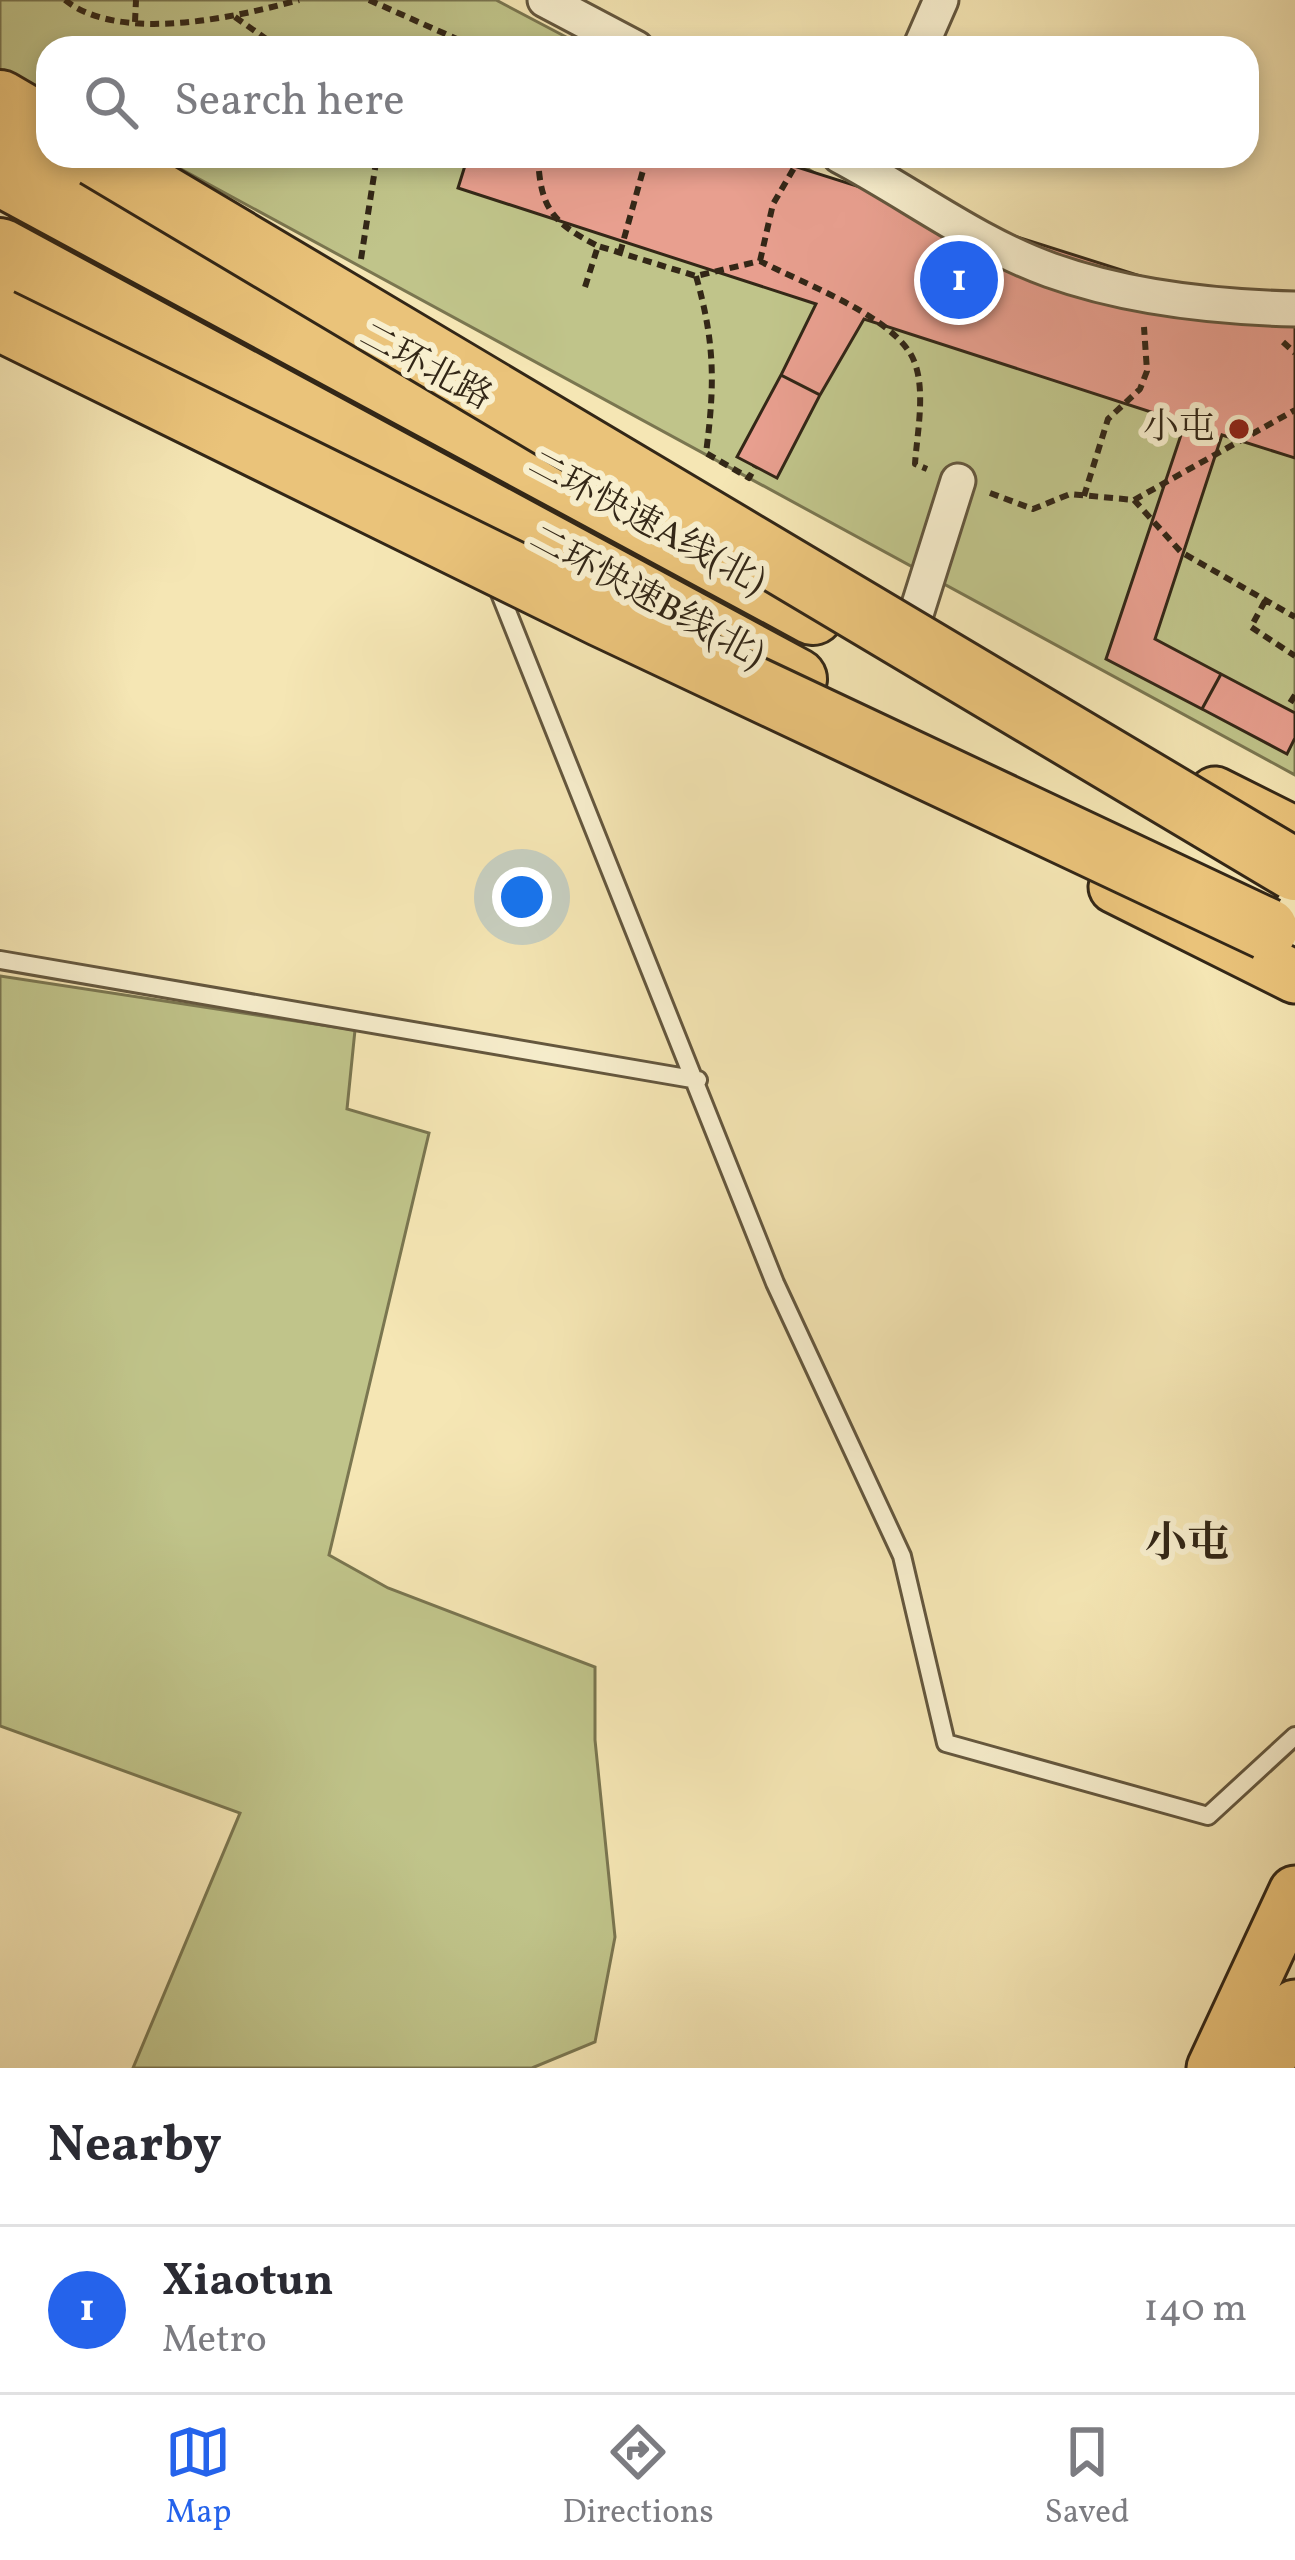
<!DOCTYPE html>
<meta charset="utf-8">
<style>
:root{--surface:#fff;--page:#f2f2f3;--text:#2b2b33;--muted:#7c7c81;--line:#e1e1e2;--accent:#2563eb}
body{margin:0;font-family:Vollkorn,"Noto Serif SC",serif;background:var(--page);color:var(--text)}
.you{position:absolute;left:522px;top:897px;width:42px;height:42px;margin:-30px;border:9px solid #fff;border-radius:50%;background:#1a73e8;box-shadow:0 0 0 18px #1a73e833}
.badge{display:grid;place-items:center;width:78px;height:78px;border-radius:50%;background:var(--accent);color:#fff;font-size:39px;font-weight:700}
.pin{position:absolute;translate:-50% -50%;border:6px solid #fff;box-shadow:0 3px 12px #0006}
.list{margin:0;padding:0;list-style:none}
h2{display:flex;justify-content:space-between;align-items:center;height:156px;margin:0;padding:0 48px;font-size:51px}
h2 small{font-size:39px;font-weight:400;color:var(--muted)}
.list li{display:grid;grid-template-columns:78px 1fr auto;gap:36px;align-items:center;box-sizing:border-box;height:168px;padding:0 48px;border-top:3px solid var(--line)}
.list b{display:block;font-size:45px;white-space:nowrap}
.list p{margin:0;font-size:39px;white-space:nowrap;color:var(--muted)}
.list em{font-size:39px;font-style:normal;color:var(--muted)}
.icon{flex:none;width:66px;height:66px;fill:none;stroke:currentColor;stroke-width:2;stroke-linecap:round;stroke-linejoin:round}
.map{position:relative;flex:none;width:1295px;height:2068px;overflow:hidden}
.search{position:absolute;background:var(--surface);box-shadow:0 6px 18px #0003;left:36px;right:36px;top:36px;height:132px;display:flex;align-items:center;gap:30px;box-sizing:border-box;padding:0 42px;border-radius:36px;color:var(--muted);font-size:45px}
.sheet{height:324px;background:var(--surface)}
nav{display:flex;justify-content:space-around;align-items:center;box-sizing:border-box;height:168px;border-top:3px solid var(--line);background:var(--surface);font-size:33px;color:var(--muted)}
nav a{display:grid;justify-items:center;gap:6px}
nav .on{color:var(--accent)}
.map>svg:first-child{display:block}
.green{fill:#c0c48a;stroke:#7a7650;stroke-width:3}
.building{fill:#e89f8f;stroke:#332717;stroke-width:3}
.lines{fill:none;stroke-linecap:round;stroke-linejoin:round}
.lane-casing{stroke:#64573e;stroke-width:22}
.street-casing{stroke:#64573e;stroke-width:39}
.primary-casing{stroke:#332717;stroke-width:57}
.highway-casing{stroke:#332717;stroke-width:66}
.path{stroke:#332717;stroke-width:6;stroke-dasharray:9 6;stroke-linecap:butt}
.lane{stroke:#f8efce;stroke-width:16}
.street{stroke:#f8efce;stroke-width:33}
.primary{stroke:#eac37a;stroke-width:51}
.highway{stroke:#eac37a;stroke-width:60}
.highway-bridge-casing{stroke:#332717;stroke-width:66;stroke-linecap:butt}
.highway-bridge{stroke:#eac37a;stroke-width:60}
.poi-dot{fill:#8f2418;stroke:#f8efce;stroke-width:4.5}
.labels{text-anchor:middle;dominant-baseline:central;stroke-width:12;stroke-linejoin:round;paint-order:stroke}
.street-label{font-size:36px;fill:#332717;stroke:#f8efce}
.poi-label{font-size:36px;fill:#332717;stroke:#f8efce;text-anchor:end}
.quarter-label{font-size:42px;font-weight:bold;fill:#332717;stroke:#f8efce}
</style>
<div class="map">
<svg width="1295" height="2068" viewBox="0 0 1295 2068">
<rect width="100%" height="100%" fill="#f5e6b4"/>
<filter id="stains"><feTurbulence type="fractalNoise" baseFrequency=".00167" numOctaves="4"/><feColorMatrix values="0 0 0 0 .2 0 0 0 0 .09 0 0 0 0 .02 0 0 0 .5 -.17"/></filter>
<radialGradient id="worn" r=".72"><stop offset=".6" stop-color="#630" stop-opacity="0"/><stop offset="1" stop-color="#630" stop-opacity=".3"/></radialGradient>
<path class="green" d="M 0,0 L 496,0 L 587,48 L 48,48 L 48,97 L 0,70 Z
M 157,156 L 786,156 L 983,272 L 1295,334 L 1295,775 Z
M 0,976 L 355,1030 L 347,1109 L 429,1133 L 329,1555 L 388,1588 L 595,1667 L 595,1740 L 615,1937 L 595,2042 L 532,2068 L 133,2068 L 240,1813 L 0,1726 Z"/>
<path class="building" d="M 468,156 L 762,156 L 1295,325 L 1295,458 L 1222,435 L 1155,639 L 1221,674 L 1202,709 L 1106,659 L 1185,423 L 864,319 L 820,395 L 781,375 L 816,304 L 458,188 Z
M 781,375 L 820,395 L 777,478 L 737,457 Z
M 1221,674 L 1295,713 L 1295,738 L 1287,754 L 1202,709 Z"/>
<g class="lines">
<g class="lane-casing">
<path id="lane" d="M 495,581 L 775,1283 L 902,1556 L 946,1743 L 1208,1816 L 1295,1736
M 0,960 L 698,1080"/>
</g>
<g class="street-casing">
<path id="street" d="M 545,0 L 636,48
M 920,48 L 941,0
M 840,156 C 910,193 975,243 1050,270 C 1128,298 1213,307 1295,309
M 911,630 L 958,481"/>
</g>
<g class="primary-casing">
<path id="primary" d="M 0,138 L 142,214
M 0,286 L 73,325
M 1215,793 L 1295,833
M 1115,887 L 1295,977
M 1213,2068 L 1295,1892
M 1266,2068 L 1295,2006"/>
</g>
<g class="highway-casing">
<path id="highway" d="M 0,101 L 48,129
M 0,175 L 813,614
M 0,249 L 796,679"/>
</g>
<path class="path" d="M 65,0 C 120,44 237,17 299,0
M 369,0 L 477,48
M 235,17 L 279,48
M 135,22 L 136,0
M 538,156 C 540,209 553,223 598,246
M 620,253 L 647,156
M 361,259 L 377,156
M 760,261 L 773,204 L 801,156
M 696,276 C 715,343 715,384 706,453 L 749,478 L 755,467
M 585,287 L 598,246 L 696,276 L 760,261 C 802,283 885,313 910,353 C 928,382 917,432 915,464 L 927,469
M 1283,342 L 1295,353
M 990,493 L 1033,509 L 1070,494 L 1134,500 L 1181,552 L 1295,617
M 1084,496 L 1108,419 L 1140,389 L 1147,371 L 1144,327
M 1134,500 L 1295,410
M 1265,601 L 1251,627 L 1295,656
M 1295,695 L 1290,703 L 1295,705"/>
<use href="#lane" class="lane"/>
<use href="#street" class="street"/>
<use href="#primary" class="primary"/>
<use href="#highway" class="highway"/>
<g class="highway-bridge-casing">
<path id="highway-bridge" d="M 96,156 L 1295,870
M 0,320 L 602,616 L 1267,929"/>
</g>
<use href="#highway-bridge" class="highway-bridge"/>
</g>
<circle class="poi-dot" cx="1239" cy="429" r="12"/>
<g class="labels">
<g class="street-label">
<text transform="translate(425 368) rotate(28)">二环北路</text>
<text transform="translate(646 524) rotate(28)">二环快速A线(北)</text>
<text transform="translate(646 598) rotate(28)">二环快速B线(北)</text>
</g>
<g class="poi-label">
<text x="1215" y="429">小屯</text>
</g>
<g class="quarter-label">
<text x="1187" y="1545">小屯</text>
</g>
</g>
<rect width="100%" height="100%" filter="url(#stains)"/>
<rect width="100%" height="100%" fill="url(#worn)"/>
</svg>
<div class="you"></div>
<div class="pin badge" style="left:959px;top:280px">1</div>
<div class="search"><svg class="icon" aria-label="search" viewBox="0 0 24 24"><circle cx="10" cy="10" r="6"/><path d="M15 15l6 6"/></svg>Search here</div>
</div>
<section class="sheet">
<h2>Nearby<small></small></h2>
<ul class="list">
<li><span class="badge">1</span><div><b>Xiaotun</b><p>Metro</p></div><em>140 m</em></li>
</ul>
</section>
<nav>
<a class="on"><svg class="icon" aria-label="map" viewBox="0 0 24 24"><path d="M3 6l6-2 6 2 6-2v14l-6 2-6-2-6 2zM9 4v14M15 6v14"/></svg>Map</a>
<a><svg class="icon" aria-label="directions" viewBox="0 0 24 24"><path d="M12 3l9 9-9 9-9-9zM9 14v-3h6M13 9l2 2-2 2"/></svg>Directions</a>
<a><svg class="icon" aria-label="saved" viewBox="0 0 24 24"><path d="M7 4h10v16l-5-4-5 4z"/></svg>Saved</a>
</nav>
